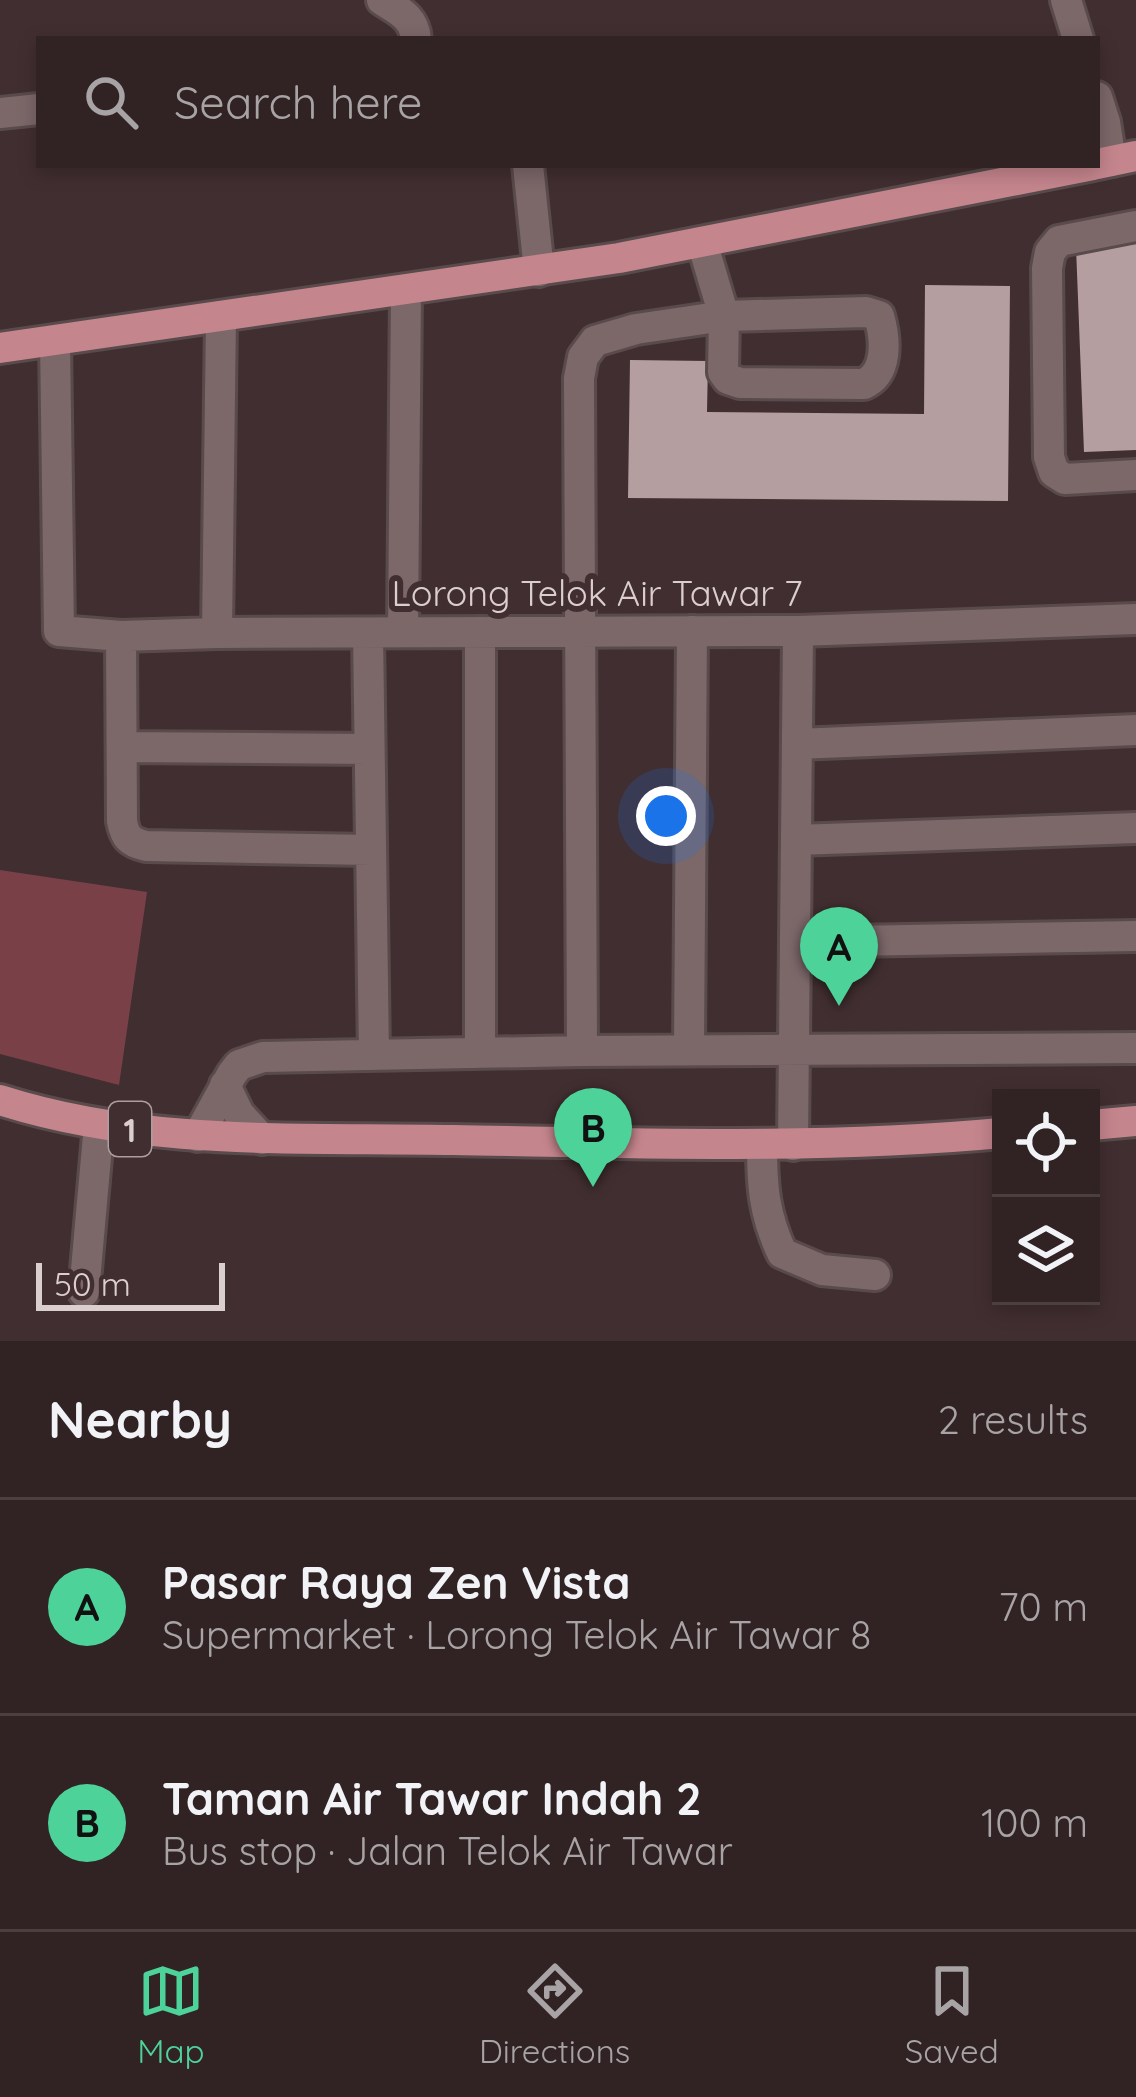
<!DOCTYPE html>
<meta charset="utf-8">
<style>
:root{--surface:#312224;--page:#3d2f31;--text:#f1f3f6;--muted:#a8a4a6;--line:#4c3f41;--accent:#4dd39a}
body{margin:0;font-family:Quicksand,sans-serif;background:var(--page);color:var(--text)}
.controls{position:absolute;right:36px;bottom:36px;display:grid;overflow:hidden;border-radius:0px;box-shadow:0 6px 18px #0003}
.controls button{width:108px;height:108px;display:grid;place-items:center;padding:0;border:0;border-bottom:3px solid var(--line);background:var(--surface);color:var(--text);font:60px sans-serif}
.scale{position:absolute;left:36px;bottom:30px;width:189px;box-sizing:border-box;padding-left:12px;border:6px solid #dbcecf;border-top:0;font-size:33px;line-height:42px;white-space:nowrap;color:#dbcecf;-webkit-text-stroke:9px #412e30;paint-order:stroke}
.you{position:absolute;left:666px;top:816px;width:42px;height:42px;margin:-30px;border:9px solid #fff;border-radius:50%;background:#1a73e8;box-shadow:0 0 0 18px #1a73e833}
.badge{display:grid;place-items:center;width:78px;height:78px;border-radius:50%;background:var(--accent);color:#111;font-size:39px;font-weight:700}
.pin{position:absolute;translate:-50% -99px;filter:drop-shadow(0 3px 6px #0008)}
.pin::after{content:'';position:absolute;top:63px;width:42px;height:36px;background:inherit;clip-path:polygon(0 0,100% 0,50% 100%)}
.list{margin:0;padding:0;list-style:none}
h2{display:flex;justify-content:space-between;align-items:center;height:156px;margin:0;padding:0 48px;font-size:51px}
h2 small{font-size:39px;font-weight:400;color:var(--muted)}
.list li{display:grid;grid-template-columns:78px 1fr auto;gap:36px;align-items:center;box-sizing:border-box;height:216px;padding:0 48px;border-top:3px solid var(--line)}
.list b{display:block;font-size:45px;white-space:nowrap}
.list p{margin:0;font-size:39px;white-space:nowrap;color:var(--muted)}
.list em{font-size:39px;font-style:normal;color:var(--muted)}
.icon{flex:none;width:66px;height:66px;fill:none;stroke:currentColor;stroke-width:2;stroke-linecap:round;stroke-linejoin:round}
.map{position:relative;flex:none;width:1136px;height:1341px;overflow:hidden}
.search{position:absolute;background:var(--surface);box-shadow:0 6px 18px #0003;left:36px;right:36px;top:36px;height:132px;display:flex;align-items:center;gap:30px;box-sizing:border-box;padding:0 42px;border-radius:0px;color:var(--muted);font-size:45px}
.sheet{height:588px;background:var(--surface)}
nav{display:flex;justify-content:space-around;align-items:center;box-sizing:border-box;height:168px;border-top:3px solid var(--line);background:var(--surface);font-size:33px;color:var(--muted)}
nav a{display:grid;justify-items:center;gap:6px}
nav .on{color:var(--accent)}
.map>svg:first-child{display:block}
.green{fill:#794048}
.building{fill:#b59ea0}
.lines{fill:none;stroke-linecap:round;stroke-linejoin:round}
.minor-casing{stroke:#594a4b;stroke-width:36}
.major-casing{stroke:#594a4b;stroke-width:36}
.minor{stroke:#7c6769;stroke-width:30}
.major{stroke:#c5858d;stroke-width:30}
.labels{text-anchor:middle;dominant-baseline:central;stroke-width:12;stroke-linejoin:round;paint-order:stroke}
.shield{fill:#412e30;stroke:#ad9e9f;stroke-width:3}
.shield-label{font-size:33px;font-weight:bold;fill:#dbcecf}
.street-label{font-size:36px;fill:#dbcecf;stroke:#412e30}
</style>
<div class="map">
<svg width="1136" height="1341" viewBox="0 0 1136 1341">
<rect width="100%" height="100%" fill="#412e30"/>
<path class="green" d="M 0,870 L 147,892 L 119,1085 L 0,1054 Z"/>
<path class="building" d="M 1136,244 L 1136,450 L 1084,452 L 1076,247 Z
M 925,285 L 1010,286 L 1008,501 L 628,498 L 630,360 L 708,361 L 707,412 L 924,414 Z"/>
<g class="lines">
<g class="minor-casing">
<path id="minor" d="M 382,0 C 399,11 414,17 416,39
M 1066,0 L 1078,39
M 1097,97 L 1105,122 L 1111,161
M 0,113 L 39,109
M 528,165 L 539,271
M 1136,226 L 1059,241 L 1050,252 L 1047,268 L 1049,457 L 1054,472 L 1065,479 L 1136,475
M 55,341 L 59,631 L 121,636 L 217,633 L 798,631 L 1136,619
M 403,632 L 406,290
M 480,632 L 480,1053
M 217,633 L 221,316
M 368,633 L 374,1055
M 121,636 L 122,821 C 125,837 129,842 146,846 L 371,850
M 797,744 L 1136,730
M 122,747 L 369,749
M 796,840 L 1136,828
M 795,942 L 1136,936
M 689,1050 L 692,631
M 582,1051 L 579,378 L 583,357 L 595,341 L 636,329 L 724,316 L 866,312 L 879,316 C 886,340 888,373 864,384 L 740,383 L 728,379 L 723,372 L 724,316 L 702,242
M 225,1085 L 239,1114 L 262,1139
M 198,1136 L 232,1074 L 239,1065 L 263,1057 L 582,1051 L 1136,1048
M 762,1144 C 762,1187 764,1214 782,1253 L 822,1270 L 875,1275
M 793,1145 L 798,631
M 84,1292 L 99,1124"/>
</g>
<g class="major-casing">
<path id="major" d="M 1097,164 L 1136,156
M 0,348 L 619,258 L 1093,165
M 0,1100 C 147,1147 301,1137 453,1140 C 636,1143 819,1150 1001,1133
M 1091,1125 L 1136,1121"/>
</g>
<use href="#minor" class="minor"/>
<use href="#major" class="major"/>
</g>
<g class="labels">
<rect class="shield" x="109" y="1102" width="42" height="54" rx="9"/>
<g class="shield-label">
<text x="130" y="1129">1</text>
</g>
<g class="street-label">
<text x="597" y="592">Lorong Telok Air Tawar 7</text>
</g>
</g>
</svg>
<div class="controls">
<button><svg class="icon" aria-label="locate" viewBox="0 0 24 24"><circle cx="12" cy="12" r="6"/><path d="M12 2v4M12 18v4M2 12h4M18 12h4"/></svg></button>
<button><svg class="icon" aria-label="layers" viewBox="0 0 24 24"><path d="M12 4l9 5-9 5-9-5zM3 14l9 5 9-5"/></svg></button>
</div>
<div class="scale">50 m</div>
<div class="you"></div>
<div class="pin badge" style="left:839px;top:1006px">A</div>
<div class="pin badge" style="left:593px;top:1187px">B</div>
<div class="search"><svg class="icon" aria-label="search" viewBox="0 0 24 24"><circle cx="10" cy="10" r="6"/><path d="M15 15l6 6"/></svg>Search here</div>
</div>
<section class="sheet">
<h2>Nearby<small>2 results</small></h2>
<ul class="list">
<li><span class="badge">A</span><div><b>Pasar Raya Zen Vista</b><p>Supermarket · Lorong Telok Air Tawar 8</p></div><em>70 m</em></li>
<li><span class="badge">B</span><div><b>Taman Air Tawar Indah 2</b><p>Bus stop · Jalan Telok Air Tawar</p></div><em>100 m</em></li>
</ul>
</section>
<nav>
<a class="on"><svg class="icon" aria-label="map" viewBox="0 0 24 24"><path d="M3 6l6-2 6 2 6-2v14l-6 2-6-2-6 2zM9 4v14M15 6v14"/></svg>Map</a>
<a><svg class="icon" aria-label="directions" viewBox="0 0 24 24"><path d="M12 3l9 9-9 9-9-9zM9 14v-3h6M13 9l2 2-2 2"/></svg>Directions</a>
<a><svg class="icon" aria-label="saved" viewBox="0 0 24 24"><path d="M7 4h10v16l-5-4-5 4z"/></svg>Saved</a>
</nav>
